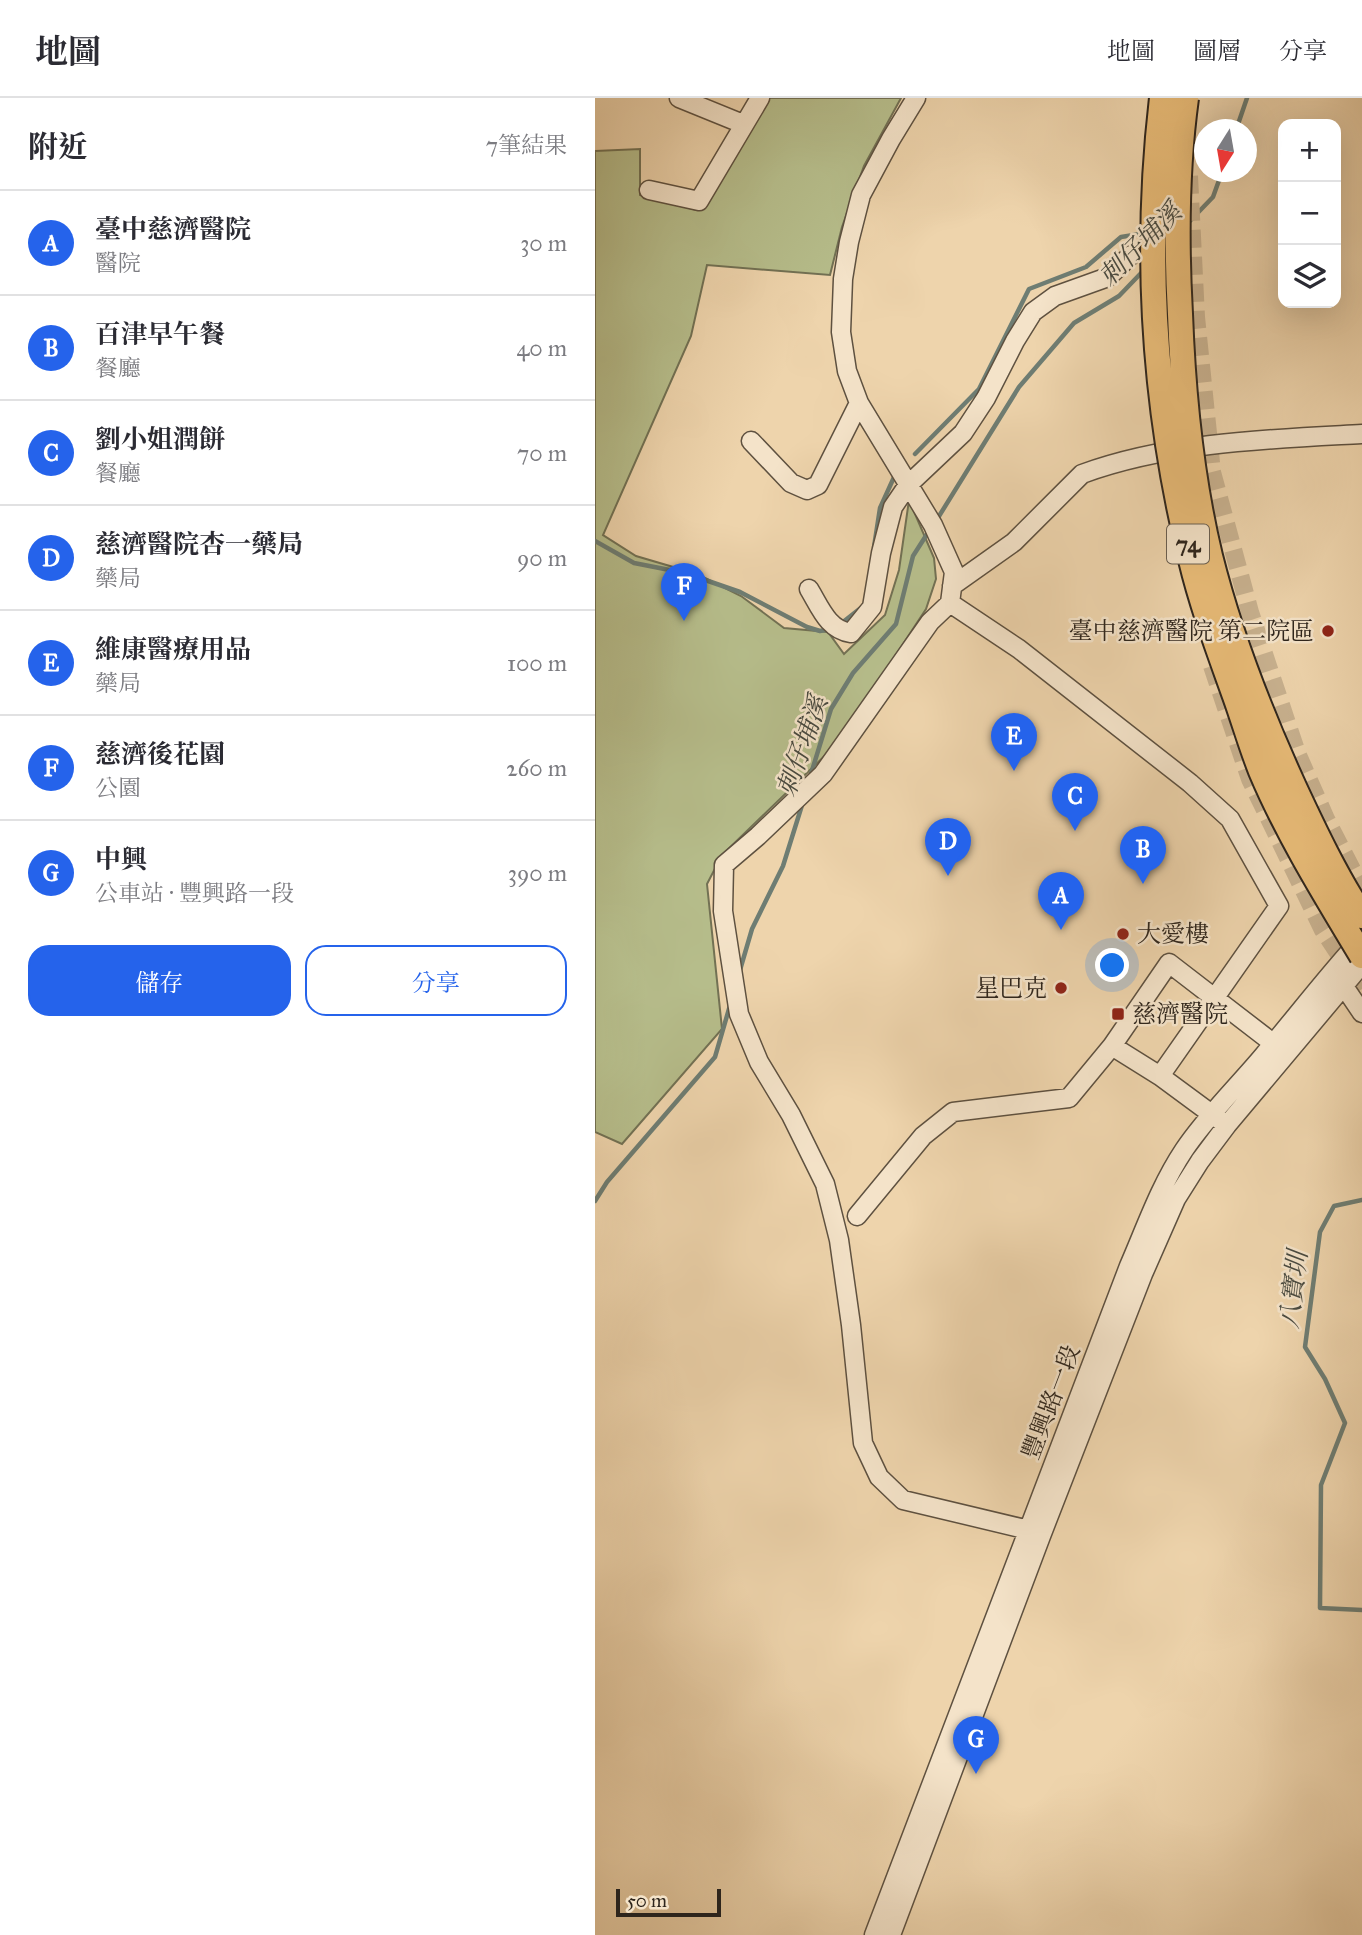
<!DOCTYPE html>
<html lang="zh-TW">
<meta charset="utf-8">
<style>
:root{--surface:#fff;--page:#f7f7f7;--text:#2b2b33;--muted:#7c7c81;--line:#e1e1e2;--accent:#2563eb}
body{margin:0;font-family:"IM FELL Great Primer","Noto Serif TC",serif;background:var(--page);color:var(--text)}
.controls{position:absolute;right:21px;top:21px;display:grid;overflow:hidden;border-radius:14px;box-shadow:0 7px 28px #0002}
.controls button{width:63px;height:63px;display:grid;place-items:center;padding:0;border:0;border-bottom:2px solid var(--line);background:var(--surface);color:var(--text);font:35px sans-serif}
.compass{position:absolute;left:599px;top:21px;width:63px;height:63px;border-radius:50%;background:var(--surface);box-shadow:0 7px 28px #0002;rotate:191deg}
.scale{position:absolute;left:21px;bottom:18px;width:105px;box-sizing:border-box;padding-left:7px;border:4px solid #2e251c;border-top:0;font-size:19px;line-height:24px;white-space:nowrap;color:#2e251c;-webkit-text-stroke:5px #f4e3c9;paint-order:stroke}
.you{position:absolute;left:518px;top:868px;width:24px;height:24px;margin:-18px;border:5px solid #fff;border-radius:50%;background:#1a73e8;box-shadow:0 0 0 10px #1a73e833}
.badge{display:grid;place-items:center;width:46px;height:46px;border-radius:50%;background:var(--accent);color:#fff;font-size:23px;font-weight:700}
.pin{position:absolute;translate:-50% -58px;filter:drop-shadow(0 2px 4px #0008)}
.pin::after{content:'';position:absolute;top:37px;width:24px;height:21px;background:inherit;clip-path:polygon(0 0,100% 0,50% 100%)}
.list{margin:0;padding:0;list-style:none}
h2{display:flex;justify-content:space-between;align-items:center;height:91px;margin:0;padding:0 28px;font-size:30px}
h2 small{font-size:23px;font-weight:400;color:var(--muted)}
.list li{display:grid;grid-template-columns:46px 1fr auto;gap:21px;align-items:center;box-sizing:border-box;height:105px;padding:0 28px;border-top:2px solid var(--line)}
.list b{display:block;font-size:26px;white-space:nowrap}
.list p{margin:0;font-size:23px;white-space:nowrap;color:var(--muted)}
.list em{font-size:23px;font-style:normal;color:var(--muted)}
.actions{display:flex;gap:14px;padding:21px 28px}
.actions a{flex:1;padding:16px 0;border:2px solid var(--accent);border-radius:21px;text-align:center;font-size:24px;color:var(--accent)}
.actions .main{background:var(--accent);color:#fff}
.icon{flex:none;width:38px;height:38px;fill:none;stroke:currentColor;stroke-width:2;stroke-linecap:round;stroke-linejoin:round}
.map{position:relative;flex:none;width:767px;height:1837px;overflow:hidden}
header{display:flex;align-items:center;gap:42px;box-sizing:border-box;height:98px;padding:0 35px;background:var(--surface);border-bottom:2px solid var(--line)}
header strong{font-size:33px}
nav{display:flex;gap:38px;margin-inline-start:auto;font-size:24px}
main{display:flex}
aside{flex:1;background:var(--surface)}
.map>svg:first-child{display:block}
.green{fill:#b6bd8b;stroke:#727154;stroke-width:2}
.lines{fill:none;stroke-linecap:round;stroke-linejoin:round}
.stream{stroke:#6e7d73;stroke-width:4.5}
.minor-tunnel{stroke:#c8b18f;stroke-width:18;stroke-dasharray:18 9;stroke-linecap:butt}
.minor-casing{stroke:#5e5140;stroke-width:21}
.minor{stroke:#f4e3c9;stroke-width:18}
.highway-bridge-casing{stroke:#2e251c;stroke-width:28;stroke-linecap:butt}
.highway-bridge{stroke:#e7ba76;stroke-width:24}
.poi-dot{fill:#8f2418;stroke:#f4e3c9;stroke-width:2.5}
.labels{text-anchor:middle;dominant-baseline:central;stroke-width:5;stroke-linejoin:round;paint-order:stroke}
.shield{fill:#f4e3c9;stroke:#695e50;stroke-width:2}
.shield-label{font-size:23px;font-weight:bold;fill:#2e251c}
.poi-label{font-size:24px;fill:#2e251c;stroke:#f4e3c9;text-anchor:end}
.street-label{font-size:24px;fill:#2e251c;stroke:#f4e3c9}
.water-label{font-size:26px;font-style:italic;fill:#494a40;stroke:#f4e3c9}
</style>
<header>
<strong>地圖</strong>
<nav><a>地圖</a><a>圖層</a><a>分享</a></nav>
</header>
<main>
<aside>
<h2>附近<small>7筆結果</small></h2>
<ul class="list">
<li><span class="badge">A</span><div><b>臺中慈濟醫院</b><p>醫院</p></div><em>30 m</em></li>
<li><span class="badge">B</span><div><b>百津早午餐</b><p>餐廳</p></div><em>40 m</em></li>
<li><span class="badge">C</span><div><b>劉小姐潤餅</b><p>餐廳</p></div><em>70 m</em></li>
<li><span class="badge">D</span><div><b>慈濟醫院杏一藥局</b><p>藥局</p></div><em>90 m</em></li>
<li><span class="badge">E</span><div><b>維康醫療用品</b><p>藥局</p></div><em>100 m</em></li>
<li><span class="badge">F</span><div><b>慈濟後花園</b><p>公園</p></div><em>260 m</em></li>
<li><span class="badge">G</span><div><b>中興</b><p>公車站 · 豐興路一段</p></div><em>390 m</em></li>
</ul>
<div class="actions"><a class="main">儲存</a><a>分享</a></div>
</aside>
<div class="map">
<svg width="767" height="1837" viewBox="0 0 767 1837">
<rect width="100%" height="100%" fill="#eed4ac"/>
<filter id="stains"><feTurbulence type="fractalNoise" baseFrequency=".00286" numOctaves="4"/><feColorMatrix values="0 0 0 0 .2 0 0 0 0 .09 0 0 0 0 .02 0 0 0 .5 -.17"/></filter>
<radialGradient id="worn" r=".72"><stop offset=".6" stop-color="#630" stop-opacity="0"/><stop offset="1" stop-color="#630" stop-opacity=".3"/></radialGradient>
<path class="green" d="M 173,0 L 306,0 L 269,68 L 247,129 L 235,177 L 112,167 L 96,238 L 8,437 L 41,458 L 102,476 L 146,498 L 189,530 L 233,534 L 249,556 L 290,517 L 304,472 L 314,402 L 339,460 L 341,481 L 331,511 L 243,645 L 127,757 L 112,786 L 127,931 L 27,1046 L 0,1034 L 0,53 L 45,51 L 45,97 L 102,112 Z"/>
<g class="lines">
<path class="stream" d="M 641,32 L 652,0
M 591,127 L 618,99 L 627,74
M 320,356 L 384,291 L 434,191 L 491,169 L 526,139 L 551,135
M 341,423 L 424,289 L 479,225 L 524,198 L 549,172
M 0,443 L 39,465 L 90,475 L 145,494 L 212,529 L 225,533 L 235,531
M 279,449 L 285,410 L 300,377
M 248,524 L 267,509
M 215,679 L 236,611 L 258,575 L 301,526 L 318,458 L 334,433
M 145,872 L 157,831 L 188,768 L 208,704
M 767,1102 L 739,1108 L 725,1134 L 710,1249 L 730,1281 L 750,1325 L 726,1387 L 725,1510 L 767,1512
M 0,1103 L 12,1084 L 120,959 L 136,904"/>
<path class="minor-tunnel" d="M 594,78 L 601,219 L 617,374 L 655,514 L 702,655 L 731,721 L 767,791
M 617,568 L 655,681 L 728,832 L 767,891"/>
<g class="minor-casing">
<path id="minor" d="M 84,0 L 148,26
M 321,0 L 296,41 L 266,97 L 254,144 L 248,181 L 246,234 L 252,273 L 264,305 L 338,427 L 359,474 L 355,505 L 335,524 L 228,676 L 163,738 L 129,767 L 128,813 L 144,916 L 164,964 L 196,1017 L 230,1086 L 244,1142 L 256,1227 L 268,1345 L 284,1379 L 308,1402 L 434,1432 L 446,1438
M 54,92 L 104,103 L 165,0
M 156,343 L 196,385 L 212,392 L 223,387 L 264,305
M 357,488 L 419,444 L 487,376 C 574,344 675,341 767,336
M 214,491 C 225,509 233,532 256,535 L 277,509 L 286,455 L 298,409 L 313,387 L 368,335 L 391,300 L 420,243 L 438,214 L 460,198 L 513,179 L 536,157
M 355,505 L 424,551 L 595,685 L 635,721 L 684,808 L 565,978
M 744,881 L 767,915
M 626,1023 L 565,978 L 517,948 L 574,865 L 687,952
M 262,1118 L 328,1038 L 358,1014 L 474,1000 L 517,948
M 279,1837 L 534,1168 C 551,1129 565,1088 589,1052 C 611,1019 642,989 668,958 C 701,919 732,878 767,840
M 296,1837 L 446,1438 L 548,1176 L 581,1101 L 605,1063 L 632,1027 L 767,866"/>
</g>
<use href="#minor" class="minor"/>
<g class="highway-bridge-casing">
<path id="highway-bridge" d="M 567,0 C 549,154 559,311 596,462 C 607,508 624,553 640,598 C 649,623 656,648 666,673 C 693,737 731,798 767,858
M 591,0 C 581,73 581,144 585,216 C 588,297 596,379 615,458 C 635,538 666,617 700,691 C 720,734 741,778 767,818"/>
</g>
<use href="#highway-bridge" class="highway-bridge"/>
</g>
<g class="poi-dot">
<circle cx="733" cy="533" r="7"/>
<circle cx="528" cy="836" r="7"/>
<circle cx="466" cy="890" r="7"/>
<rect x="516" y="909" width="14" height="14" rx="3.5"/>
</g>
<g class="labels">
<rect class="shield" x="572" y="426.5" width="42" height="39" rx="5"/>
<g class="shield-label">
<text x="593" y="446">74</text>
</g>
<g class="poi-label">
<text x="719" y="533">臺中慈濟醫院 第二院區</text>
<text x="542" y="836" text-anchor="start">大愛樓</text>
<text x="452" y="890">星巴克</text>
<text x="537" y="916" text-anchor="start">慈濟醫院</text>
</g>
<g class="street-label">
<text transform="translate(456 1304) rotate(-69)">豐興路一段</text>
</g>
<g class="water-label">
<text transform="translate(545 146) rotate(-45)">刺仔埔溪</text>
<text transform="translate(207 648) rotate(-71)">刺仔埔溪</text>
<text transform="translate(698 1192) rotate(-83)">八寶圳</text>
</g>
</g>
<rect width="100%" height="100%" filter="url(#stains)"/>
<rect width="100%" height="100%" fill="url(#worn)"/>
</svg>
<div class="controls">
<button>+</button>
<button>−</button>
<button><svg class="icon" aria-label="layers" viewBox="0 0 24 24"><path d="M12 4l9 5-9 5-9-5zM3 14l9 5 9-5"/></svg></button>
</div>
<svg class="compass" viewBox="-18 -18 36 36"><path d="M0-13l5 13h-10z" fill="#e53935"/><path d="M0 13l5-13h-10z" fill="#7c7c81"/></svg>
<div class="scale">50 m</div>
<div class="you"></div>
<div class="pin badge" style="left:466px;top:832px">A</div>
<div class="pin badge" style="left:548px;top:786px">B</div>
<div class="pin badge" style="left:480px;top:733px">C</div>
<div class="pin badge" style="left:353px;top:778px">D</div>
<div class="pin badge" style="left:419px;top:673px">E</div>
<div class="pin badge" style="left:89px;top:523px">F</div>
<div class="pin badge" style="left:381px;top:1676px">G</div>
</div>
</main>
